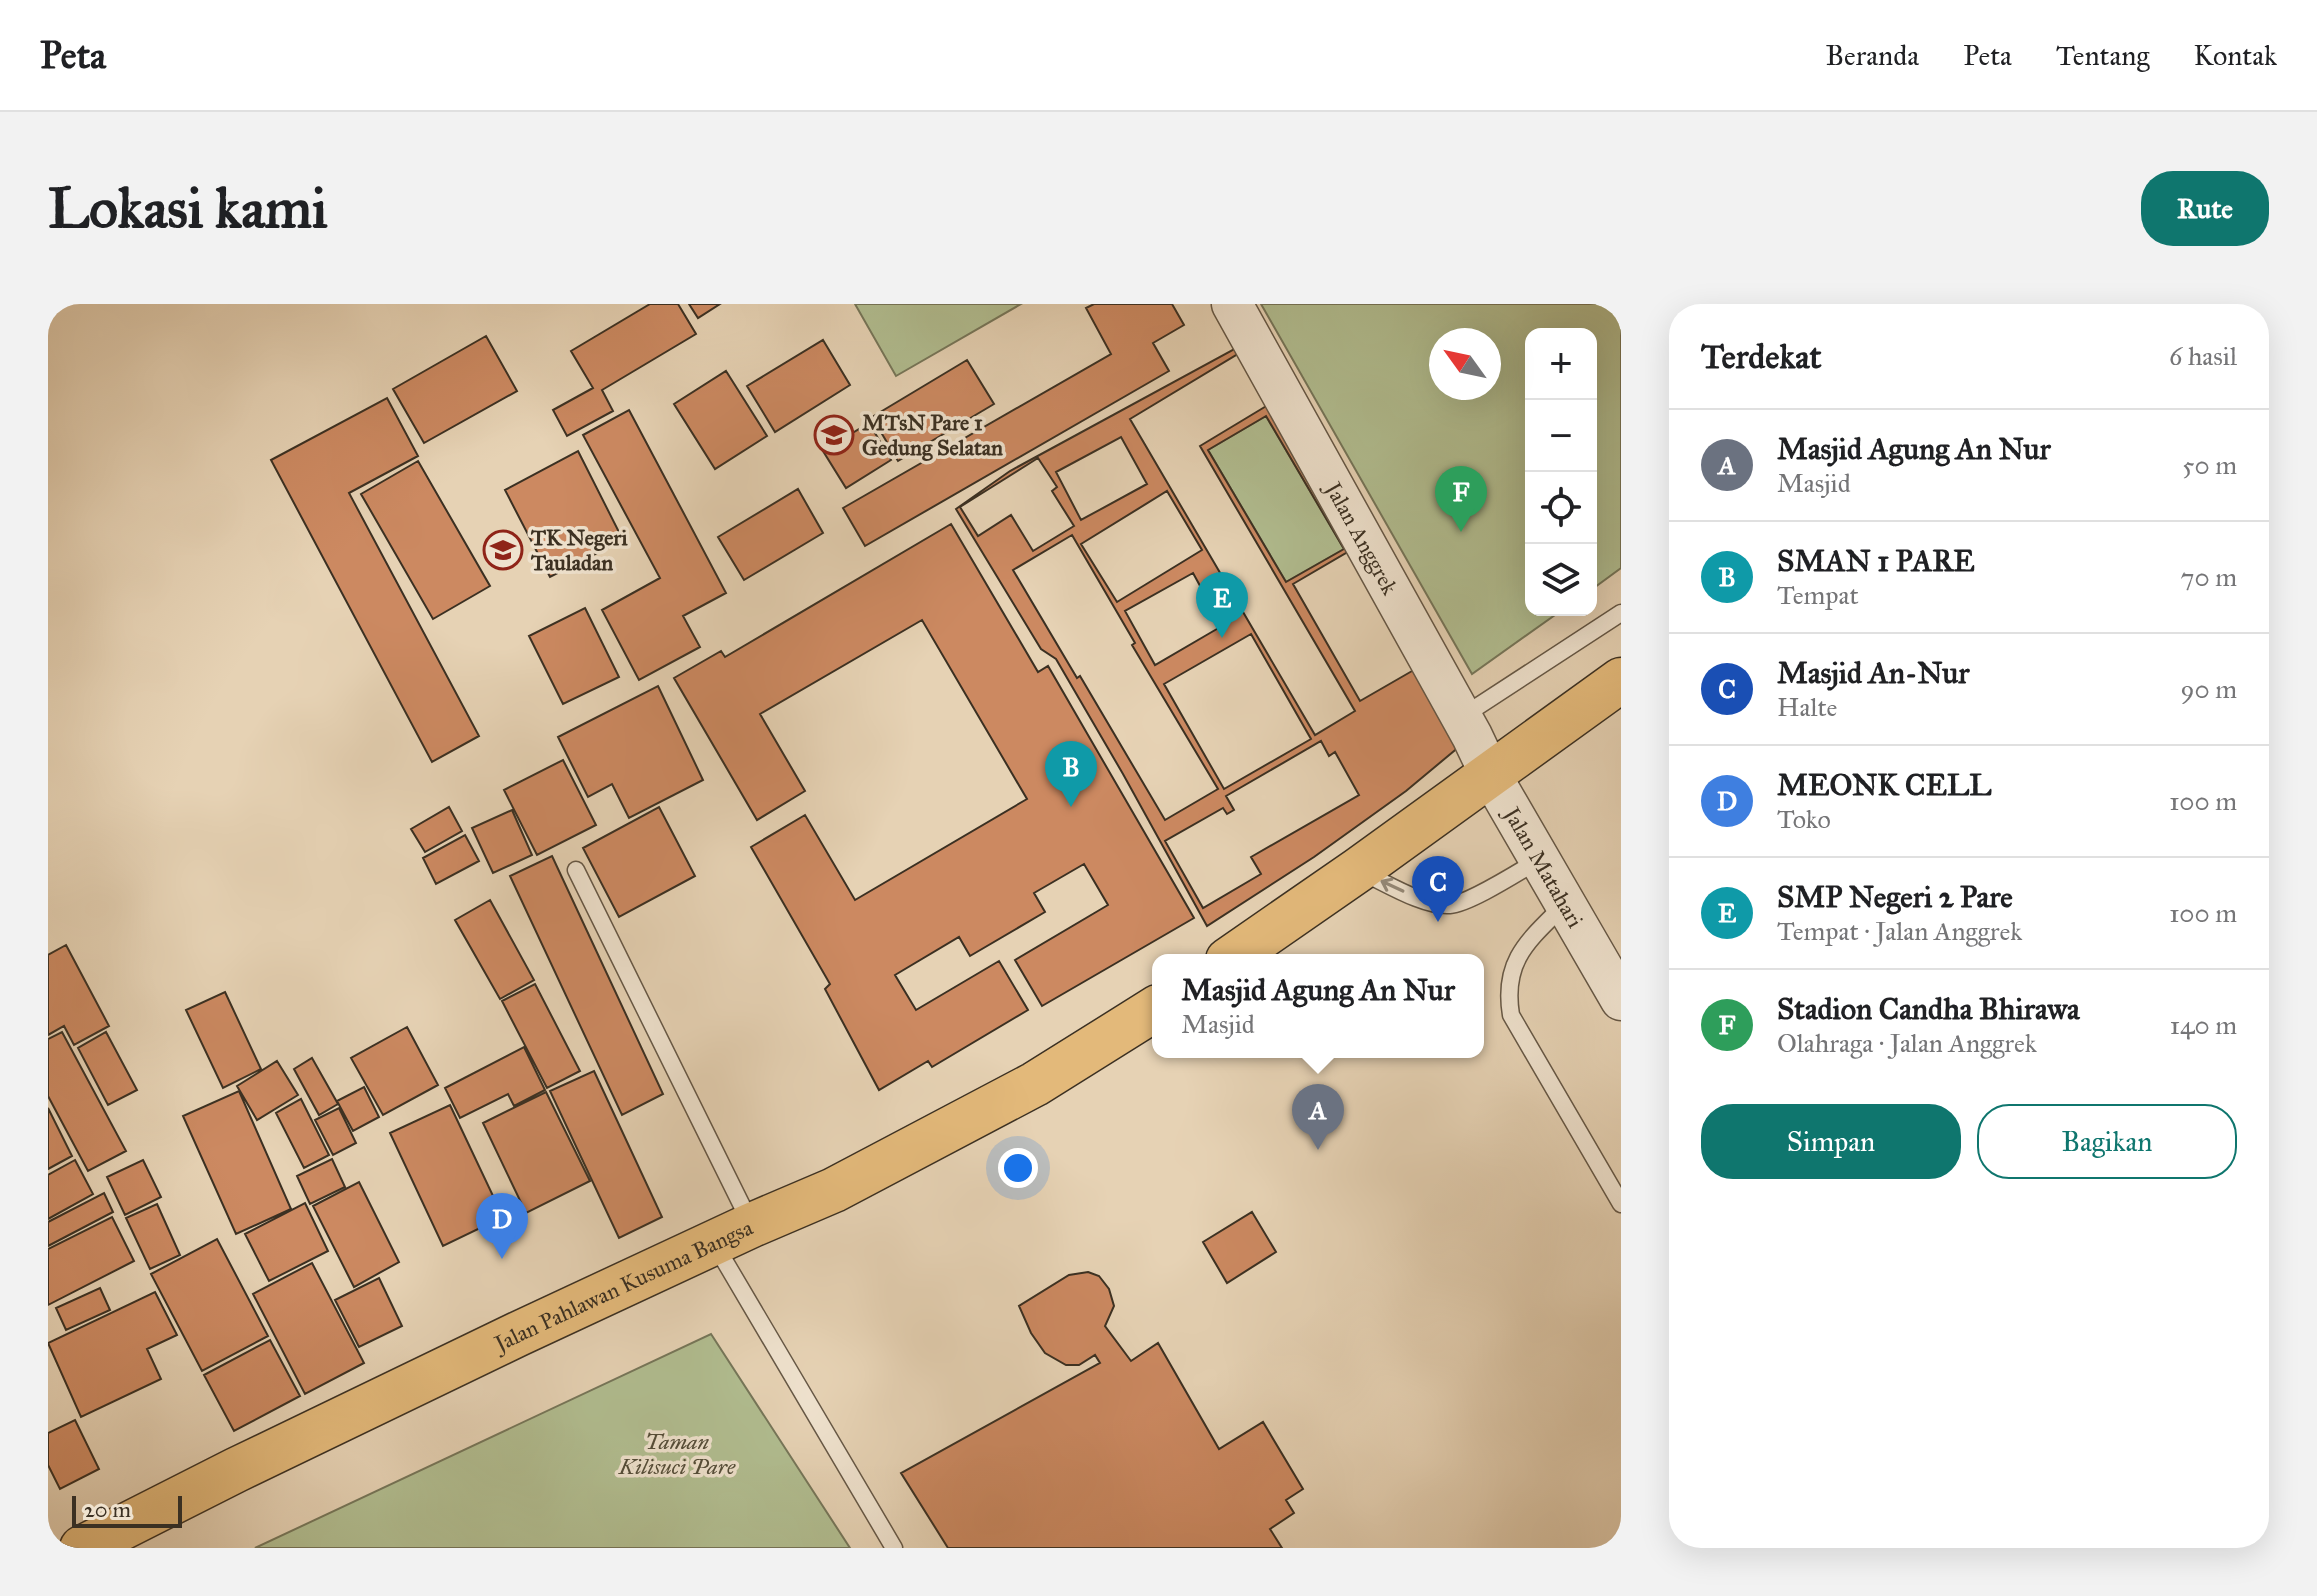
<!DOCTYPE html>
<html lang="id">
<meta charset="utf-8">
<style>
:root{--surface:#fff;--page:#f2f2f2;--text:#202124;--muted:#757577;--line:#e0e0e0;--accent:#0f766e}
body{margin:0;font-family:"IM FELL Great Primer",serif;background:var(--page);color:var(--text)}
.controls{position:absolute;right:24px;top:24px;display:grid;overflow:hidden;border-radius:16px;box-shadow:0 8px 32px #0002}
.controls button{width:72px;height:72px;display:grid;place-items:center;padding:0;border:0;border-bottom:2px solid var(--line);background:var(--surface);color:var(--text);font:40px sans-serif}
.compass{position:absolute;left:1381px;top:24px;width:72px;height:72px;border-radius:50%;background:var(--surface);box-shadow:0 8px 32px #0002;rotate:303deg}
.scale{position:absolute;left:24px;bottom:20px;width:110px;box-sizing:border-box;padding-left:8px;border:4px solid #3b3022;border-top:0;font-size:22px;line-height:28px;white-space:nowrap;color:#3b3022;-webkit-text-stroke:6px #efe2ce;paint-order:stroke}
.you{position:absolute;left:970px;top:864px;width:28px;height:28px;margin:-20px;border:6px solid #fff;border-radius:50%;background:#1a73e8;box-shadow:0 0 0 12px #1a73e833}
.badge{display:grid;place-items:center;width:52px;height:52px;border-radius:50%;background:var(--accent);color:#fff;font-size:26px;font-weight:700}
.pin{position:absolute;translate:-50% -66px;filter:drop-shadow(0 2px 4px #0008)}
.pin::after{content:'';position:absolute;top:42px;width:28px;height:24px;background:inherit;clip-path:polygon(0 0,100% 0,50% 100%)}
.popup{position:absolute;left:1104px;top:650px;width:332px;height:104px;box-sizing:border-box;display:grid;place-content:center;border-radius:16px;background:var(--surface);filter:drop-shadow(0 2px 6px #0005);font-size:26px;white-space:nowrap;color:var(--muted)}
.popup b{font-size:30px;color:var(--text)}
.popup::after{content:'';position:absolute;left:50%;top:100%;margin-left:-16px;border:16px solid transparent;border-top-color:var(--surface)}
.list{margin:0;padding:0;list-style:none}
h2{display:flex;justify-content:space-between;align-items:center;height:104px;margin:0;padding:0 32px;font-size:34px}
h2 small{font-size:26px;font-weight:400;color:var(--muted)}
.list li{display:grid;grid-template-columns:52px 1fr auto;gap:24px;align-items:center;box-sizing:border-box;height:112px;padding:0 32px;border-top:2px solid var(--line)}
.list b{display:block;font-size:30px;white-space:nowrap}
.list p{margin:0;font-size:26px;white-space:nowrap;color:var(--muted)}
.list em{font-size:26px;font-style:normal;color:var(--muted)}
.actions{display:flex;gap:16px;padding:24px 32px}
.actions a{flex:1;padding:18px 0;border:2px solid var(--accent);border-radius:32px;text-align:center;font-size:28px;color:var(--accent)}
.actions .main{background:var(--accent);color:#fff}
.icon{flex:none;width:44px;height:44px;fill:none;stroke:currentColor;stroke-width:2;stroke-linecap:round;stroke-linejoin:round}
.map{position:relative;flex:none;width:1573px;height:1244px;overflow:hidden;border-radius:32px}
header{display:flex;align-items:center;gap:48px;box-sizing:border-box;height:112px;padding:0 40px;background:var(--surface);border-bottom:2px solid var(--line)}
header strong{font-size:38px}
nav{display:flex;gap:44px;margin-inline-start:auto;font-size:28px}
.intro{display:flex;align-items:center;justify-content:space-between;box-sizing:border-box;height:192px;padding:0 48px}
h1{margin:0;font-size:56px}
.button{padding:20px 36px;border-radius:32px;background:var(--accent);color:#fff;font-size:28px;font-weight:700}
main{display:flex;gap:48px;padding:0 48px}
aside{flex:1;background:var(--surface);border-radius:32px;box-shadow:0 8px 32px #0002}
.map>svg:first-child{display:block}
.green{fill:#b1bd90;stroke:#767659;stroke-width:2;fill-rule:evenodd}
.building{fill:#cc8961;stroke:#3b3022;stroke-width:2;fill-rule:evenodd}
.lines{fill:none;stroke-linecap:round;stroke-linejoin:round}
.service-casing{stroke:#665846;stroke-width:19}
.tertiary-casing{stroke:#665846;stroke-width:43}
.primary-casing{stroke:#3b3022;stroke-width:47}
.service{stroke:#efe2ce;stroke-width:16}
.tertiary{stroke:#efe2ce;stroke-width:40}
.primary{stroke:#e3b97a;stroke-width:44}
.oneway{stroke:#958978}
.labels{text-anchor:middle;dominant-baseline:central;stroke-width:7;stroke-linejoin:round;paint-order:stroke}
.poi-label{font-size:22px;font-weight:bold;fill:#3b3022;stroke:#efe2ce;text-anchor:start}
.street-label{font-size:22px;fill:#3b3022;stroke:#efe2ce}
.park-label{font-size:22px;font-style:italic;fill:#534c38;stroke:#efe2ce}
</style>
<header>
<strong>Peta</strong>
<nav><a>Beranda</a><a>Peta</a><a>Tentang</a><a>Kontak</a></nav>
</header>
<div class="intro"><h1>Lokasi kami</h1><a class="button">Rute</a></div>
<main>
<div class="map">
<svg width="1573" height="1244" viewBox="0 0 1573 1244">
<rect width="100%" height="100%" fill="#e6d2b4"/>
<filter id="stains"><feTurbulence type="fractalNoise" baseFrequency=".0025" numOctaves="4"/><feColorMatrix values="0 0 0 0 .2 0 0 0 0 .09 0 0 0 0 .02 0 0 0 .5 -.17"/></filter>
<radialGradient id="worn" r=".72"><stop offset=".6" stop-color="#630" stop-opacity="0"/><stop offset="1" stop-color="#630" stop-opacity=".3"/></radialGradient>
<path class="green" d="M 807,0 L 973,0 L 848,72 Z
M 1213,0 L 1573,0 L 1573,264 L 1543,286 L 1543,30 L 1483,30 L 1483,306 L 1514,306 L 1424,370 ZM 1393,36 L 1441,36 L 1441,84 L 1393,84 Z
M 1218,112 L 1296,245 L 1238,278 L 1160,146 Z
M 663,1030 L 802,1244 L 207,1244 Z"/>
<path class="building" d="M 602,0 L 630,0 L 648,30 L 554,86 L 565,107 L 519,132 L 505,106 L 545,84 L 523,47 Z
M 641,0 L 672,0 L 650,14 Z
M 1046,0 L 1124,0 L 1136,21 L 1105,39 L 1121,67 L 817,242 L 795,204 L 1063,50 L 1038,4 Z
M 438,32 L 469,87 L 376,139 L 345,85 Z
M 775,36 L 802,81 L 727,128 L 699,82 Z
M 1190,43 L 1418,437 L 1358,487 L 1266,553 L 1159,622 L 1075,470 L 1008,355 L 993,345 L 908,205 L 962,167 ZM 1190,50 L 1220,101 L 1152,142 L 1307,407 L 1267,431 L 1082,115 ZM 1218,112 L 1296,245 L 1238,278 L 1160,146 ZM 1073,133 L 1099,180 L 1033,216 L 1008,168 ZM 990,154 L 1009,183 L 1004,187 L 1026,222 L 985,247 L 963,211 L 930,232 L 912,203 ZM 1119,187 L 1154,246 L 1069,298 L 1033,240 ZM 1024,231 L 1087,339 L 1084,341 L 1170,485 L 1117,516 L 1032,372 L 1029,374 L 965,266 ZM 1305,245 L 1371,363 L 1312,397 L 1245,280 ZM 1145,269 L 1174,322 L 1107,361 L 1077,307 ZM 1203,330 L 1263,435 L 1176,485 L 1116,380 ZM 1273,437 L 1281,452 L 1287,448 L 1311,491 L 1203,553 L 1213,570 L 1155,604 L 1117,537 L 1175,504 L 1179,510 L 1186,506 L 1178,492 Z
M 919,56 L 946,100 L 850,157 L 824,113 Z
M 678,67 L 719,132 L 667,165 L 626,100 Z
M 339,94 L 370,152 L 301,189 L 431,432 L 384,458 L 223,156 Z
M 581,106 L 678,289 L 635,312 L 652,343 L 591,376 L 554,306 L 612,274 L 535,131 Z
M 821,119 L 843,156 L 798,184 L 775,147 Z
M 530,147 L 575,236 L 502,273 L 457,186 Z
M 370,157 L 442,282 L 385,315 L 313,190 Z
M 750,185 L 775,229 L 696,276 L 670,233 Z
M 903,220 L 990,368 L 1000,362 L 1146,614 L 994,702 L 967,656 L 1060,601 L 1036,560 L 986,589 L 997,608 L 922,652 L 911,633 L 847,671 L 868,706 L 951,657 L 980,706 L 884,763 L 880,757 L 831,786 L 777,685 L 782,680 L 703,543 L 757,511 L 807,596 L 979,495 L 874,316 L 712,410 L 757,487 L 709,516 L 626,374 L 673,347 L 677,353 Z
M 537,304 L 571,373 L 515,400 L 481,332 Z
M 610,382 L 655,476 L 581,514 L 564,480 L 540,493 L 510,433 Z
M 515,456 L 548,521 L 489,551 L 456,486 Z
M 401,503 L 414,527 L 377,548 L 363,525 Z
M 611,503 L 647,572 L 571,613 L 535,544 Z
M 464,506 L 484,551 L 445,569 L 424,524 Z
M 417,531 L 431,557 L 388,580 L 375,554 Z
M 504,552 L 615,790 L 574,811 L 462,572 Z
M 442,596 L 486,676 L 452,695 L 407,616 Z
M 18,641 L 61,722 L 26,741 L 16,722 L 0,731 L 0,651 Z
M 487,680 L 532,767 L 499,784 L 454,697 Z
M 177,688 L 213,765 L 175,784 L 138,706 Z
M 359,723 L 390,781 L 335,811 L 303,754 Z
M 14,728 L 78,847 L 40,867 L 0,792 L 0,735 Z
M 58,728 L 89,786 L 60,801 L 30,744 Z
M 476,743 L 497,786 L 466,802 L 460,790 L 412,814 L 397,784 Z
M 264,754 L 290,800 L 271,811 L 246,765 Z
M 229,757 L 250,791 L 209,816 L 189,782 Z
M 546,767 L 614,913 L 571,934 L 502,787 Z
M 316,783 L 331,813 L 305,827 L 289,797 Z
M 191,787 L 243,905 L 188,930 L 135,812 Z
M 498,788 L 542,877 L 478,909 L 435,819 Z
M 253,795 L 281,851 L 256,864 L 228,809 Z
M 402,801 L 455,913 L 395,942 L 342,829 Z
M 0,804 L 24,852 L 0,865 Z
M 291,804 L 308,839 L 285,851 L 267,816 Z
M 284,855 L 297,883 L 262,900 L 249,872 Z
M 27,856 L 45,890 L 0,915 L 0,871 Z
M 95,856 L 113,893 L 77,911 L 59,873 Z
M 311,878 L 351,958 L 306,983 L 265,902 Z
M 56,889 L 65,908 L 0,942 L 0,918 Z
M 257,899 L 280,947 L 221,977 L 197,930 Z
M 109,900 L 132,951 L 102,965 L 78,914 Z
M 1204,908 L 1228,948 L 1179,979 L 1155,938 Z
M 64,913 L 86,957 L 0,1001 L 0,945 Z
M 169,935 L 220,1032 L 154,1067 L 103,970 Z
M 264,959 L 316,1059 L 257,1090 L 205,990 Z
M 1040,968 L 1051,972 L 1061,985 L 1066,1002 L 1057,1022 L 1083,1057 L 1110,1039 L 1171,1145 L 1215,1118 L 1255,1185 L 1238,1196 L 1246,1209 L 1222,1225 L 1234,1244 L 900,1244 L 853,1169 L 1052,1059 L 1047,1051 L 1031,1061 L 1018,1061 L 997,1049 L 983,1029 L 971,1002 L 1021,971 Z
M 331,974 L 354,1022 L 311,1043 L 287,996 Z
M 52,984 L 62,1006 L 18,1026 L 8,1004 Z
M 107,988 L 129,1031 L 99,1045 L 113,1075 L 33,1113 L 0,1039 Z
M 222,1036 L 252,1092 L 186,1127 L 156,1071 Z
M 27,1116 L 51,1165 L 12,1185 L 0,1161 L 0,1129 Z"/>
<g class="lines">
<g class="service-casing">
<path id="service" d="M 1415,412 L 1573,309
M 528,566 L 703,920
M 1314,568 C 1338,579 1376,603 1402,601 C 1421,600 1472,567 1491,556
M 1517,600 C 1481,636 1454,656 1463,711 L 1573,900
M 666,939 L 846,1244"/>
</g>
<g class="tertiary-casing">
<g id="tertiary">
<path id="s1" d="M 1184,0 L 1424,432 L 1442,470 L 1573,696"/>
</g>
</g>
<g class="primary-casing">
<g id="primary">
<path d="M 1180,656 L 1310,566 L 1573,376"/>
<path id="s2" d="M 34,1244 L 188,1166 L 470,1030 L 704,921 L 786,886 L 987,780 L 1110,703"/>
</g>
</g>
<use href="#service" class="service"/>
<use href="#tertiary" class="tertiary"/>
<use href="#primary" class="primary"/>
</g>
<defs><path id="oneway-shaft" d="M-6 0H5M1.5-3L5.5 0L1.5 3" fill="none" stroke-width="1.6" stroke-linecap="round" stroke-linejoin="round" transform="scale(2)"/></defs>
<use class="oneway" href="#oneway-shaft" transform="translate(1344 582) rotate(-155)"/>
<defs>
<g id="school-ring" transform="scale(2)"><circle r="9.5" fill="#efe2ce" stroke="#8f2418" stroke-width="1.5"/><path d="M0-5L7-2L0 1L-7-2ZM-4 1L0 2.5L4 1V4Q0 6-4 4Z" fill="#8f2418"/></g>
</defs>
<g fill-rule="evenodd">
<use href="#school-ring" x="786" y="131"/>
<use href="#school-ring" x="455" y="246"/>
</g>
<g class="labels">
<g class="poi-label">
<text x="814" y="118">MTsN Pare 1<tspan x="814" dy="25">Gedung Selatan</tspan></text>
<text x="483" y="233">TK Negeri<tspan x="483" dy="25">Tauladan</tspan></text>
</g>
<g class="street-label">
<text stroke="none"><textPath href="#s1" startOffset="268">Jalan Anggrek</textPath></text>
<text stroke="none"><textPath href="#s1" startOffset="644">Jalan Matahari</textPath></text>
<text stroke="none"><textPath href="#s2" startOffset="602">Jalan Pahlawan Kusuma Bangsa</textPath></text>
</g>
<g class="park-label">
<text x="629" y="1137">Taman<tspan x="629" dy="25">Kilisuci Pare</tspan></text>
</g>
</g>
<rect width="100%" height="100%" filter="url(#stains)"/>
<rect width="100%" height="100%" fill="url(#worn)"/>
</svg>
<div class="controls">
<button>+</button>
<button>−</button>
<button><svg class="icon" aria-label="locate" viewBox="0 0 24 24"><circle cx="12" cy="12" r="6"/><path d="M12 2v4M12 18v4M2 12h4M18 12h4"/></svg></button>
<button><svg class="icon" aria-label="layers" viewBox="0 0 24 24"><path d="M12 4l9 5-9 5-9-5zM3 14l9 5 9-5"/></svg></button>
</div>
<svg class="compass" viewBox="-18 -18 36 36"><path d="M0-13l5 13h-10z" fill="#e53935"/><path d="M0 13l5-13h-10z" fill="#757577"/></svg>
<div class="scale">20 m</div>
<div class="you"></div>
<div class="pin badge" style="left:1270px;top:846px;background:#6b7280">A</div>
<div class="popup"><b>Masjid Agung An Nur</b>Masjid</div>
<div class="pin badge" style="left:1023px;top:503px;background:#0f9aa8">B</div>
<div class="pin badge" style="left:1390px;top:618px;background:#1a4fb4">C</div>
<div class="pin badge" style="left:454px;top:955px;background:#3f7fe0">D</div>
<div class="pin badge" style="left:1174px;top:334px;background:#0f9aa8">E</div>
<div class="pin badge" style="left:1413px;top:228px;background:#2e9e5b">F</div>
</div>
<aside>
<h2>Terdekat<small>6 hasil</small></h2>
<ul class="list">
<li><span class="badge" style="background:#6b7280">A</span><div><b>Masjid Agung An Nur</b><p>Masjid</p></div><em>50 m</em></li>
<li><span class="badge" style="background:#0f9aa8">B</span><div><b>SMAN 1 PARE</b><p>Tempat</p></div><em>70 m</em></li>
<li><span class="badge" style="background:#1a4fb4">C</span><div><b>Masjid An-Nur</b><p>Halte</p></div><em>90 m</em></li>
<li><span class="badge" style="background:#3f7fe0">D</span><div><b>MEONK CELL</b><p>Toko</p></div><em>100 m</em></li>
<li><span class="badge" style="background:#0f9aa8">E</span><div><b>SMP Negeri 2 Pare</b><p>Tempat · Jalan Anggrek</p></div><em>100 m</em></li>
<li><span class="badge" style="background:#2e9e5b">F</span><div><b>Stadion Candha Bhirawa</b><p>Olahraga · Jalan Anggrek</p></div><em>140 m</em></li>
</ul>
<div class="actions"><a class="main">Simpan</a><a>Bagikan</a></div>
</aside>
</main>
